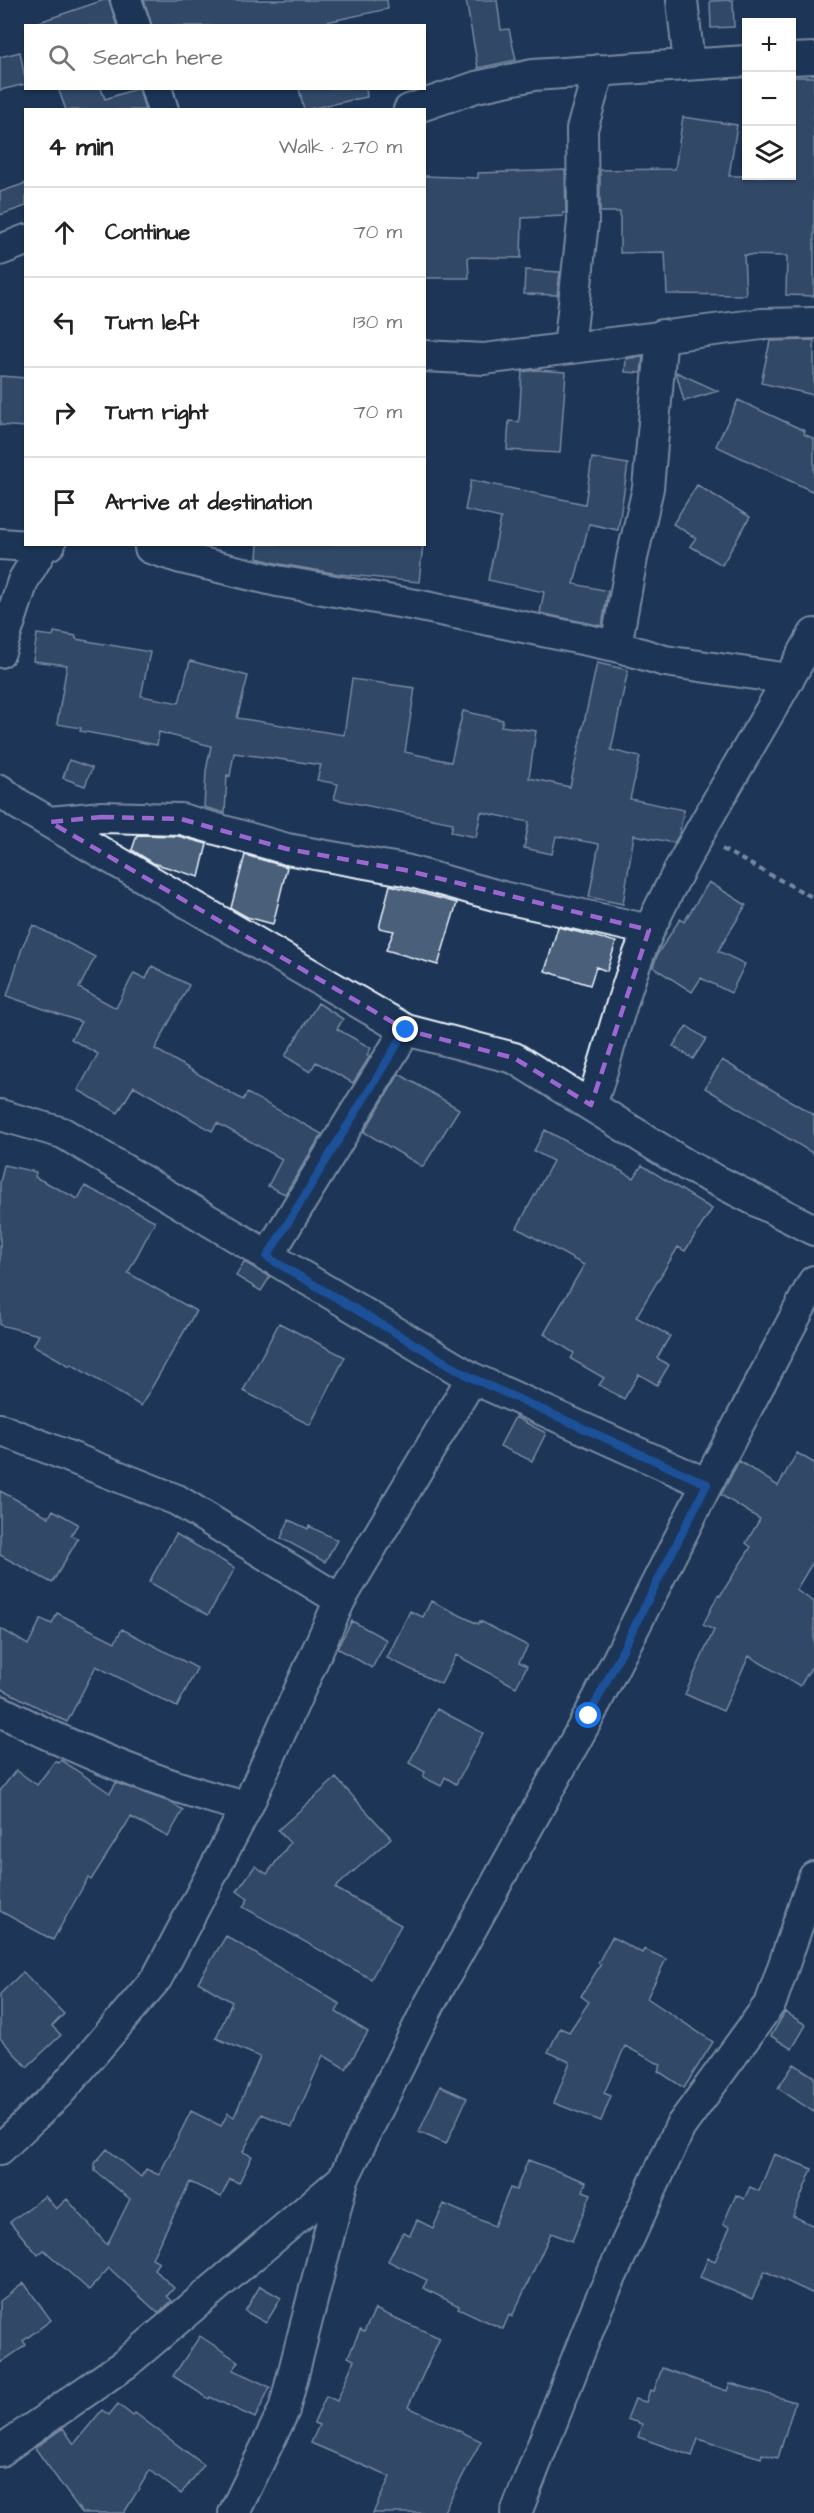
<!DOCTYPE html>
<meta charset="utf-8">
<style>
:root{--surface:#fff;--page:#f2f2f2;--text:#222;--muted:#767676;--line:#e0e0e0}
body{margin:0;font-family:"Architects Daughter",sans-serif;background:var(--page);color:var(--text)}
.controls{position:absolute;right:18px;top:18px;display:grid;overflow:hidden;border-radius:0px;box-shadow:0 2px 4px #0004}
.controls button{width:54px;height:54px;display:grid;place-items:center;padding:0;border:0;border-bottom:2px solid var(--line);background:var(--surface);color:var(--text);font:30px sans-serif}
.stop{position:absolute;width:18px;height:18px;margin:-14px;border:4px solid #1a73e8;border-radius:50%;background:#fff}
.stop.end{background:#1a73e8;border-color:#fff;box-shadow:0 2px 6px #0008}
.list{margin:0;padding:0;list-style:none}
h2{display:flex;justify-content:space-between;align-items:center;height:78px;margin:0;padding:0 24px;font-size:26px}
h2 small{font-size:20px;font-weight:400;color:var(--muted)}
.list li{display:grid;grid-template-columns:39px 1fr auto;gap:18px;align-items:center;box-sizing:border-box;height:90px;padding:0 24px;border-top:2px solid var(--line)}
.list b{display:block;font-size:22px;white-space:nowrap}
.list em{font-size:20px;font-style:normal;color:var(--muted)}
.icon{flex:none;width:33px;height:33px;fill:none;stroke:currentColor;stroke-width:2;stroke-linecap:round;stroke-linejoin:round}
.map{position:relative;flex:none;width:814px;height:2513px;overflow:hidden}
.search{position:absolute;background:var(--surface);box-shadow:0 2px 4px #0004;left:24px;top:24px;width:402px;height:66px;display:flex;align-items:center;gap:15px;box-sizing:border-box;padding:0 21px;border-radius:0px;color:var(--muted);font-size:22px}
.panel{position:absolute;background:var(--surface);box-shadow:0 2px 4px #0004;left:24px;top:108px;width:402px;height:438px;border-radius:0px}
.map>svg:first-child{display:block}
.building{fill:#495e7a;stroke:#e8f1f8;stroke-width:1.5}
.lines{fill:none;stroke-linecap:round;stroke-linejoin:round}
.minor-casing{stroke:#e8f1f8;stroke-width:34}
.path{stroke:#e8f1f8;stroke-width:4;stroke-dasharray:6 4.5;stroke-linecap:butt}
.minor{stroke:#1d3557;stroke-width:30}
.route{stroke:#1a73e8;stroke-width:8}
.marked{fill:none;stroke:#9c67d0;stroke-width:4.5;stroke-dasharray:12 8;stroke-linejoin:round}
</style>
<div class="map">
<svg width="814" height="2513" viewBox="0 0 814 2513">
<rect width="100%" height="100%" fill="#1d3557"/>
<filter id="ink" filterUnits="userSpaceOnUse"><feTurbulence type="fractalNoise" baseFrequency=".0167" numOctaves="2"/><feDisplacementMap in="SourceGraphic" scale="12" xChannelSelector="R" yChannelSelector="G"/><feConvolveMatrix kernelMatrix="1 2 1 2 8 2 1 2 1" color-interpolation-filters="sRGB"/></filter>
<g filter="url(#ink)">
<path class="building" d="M 104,0 L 109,0 L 117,26 L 40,26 L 39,22 Z
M 144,0 L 387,0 L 388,9 L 308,26 L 152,26 Z
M 466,0 L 497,0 L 501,30 L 509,29 L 516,60 L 478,68 Z
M 733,0 L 734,27 L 711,28 L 710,1 Z
M 20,52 L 26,84 L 0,90 L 0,57 Z
M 792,77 L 814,77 L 814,296 L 786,295 L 787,256 L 744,255 L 746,295 L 667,294 L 665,252 L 620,253 L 620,212 L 600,212 L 600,170 L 675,169 L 683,117 L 737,125 L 729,176 L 792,176 Z
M 58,88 L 101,88 L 105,99 L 139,88 L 145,110 L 66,110 Z
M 299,88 L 366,88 L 367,97 L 304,110 Z
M 565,170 L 566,213 L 563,213 L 563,216 L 522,218 L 521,258 L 468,257 L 469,278 L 424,278 L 424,176 L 478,178 L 478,173 Z
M 26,183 L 26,206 L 0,215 L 0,192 Z
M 525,270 L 560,272 L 557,295 L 524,294 Z
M 810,340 L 814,341 L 814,395 L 761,383 L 770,341 Z
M 643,356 L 641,373 L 625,372 L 626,359 Z
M 536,370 L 566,372 L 560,453 L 507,450 L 509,421 L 519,422 L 522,372 Z
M 676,372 L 718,391 L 684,401 Z
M 0,376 L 26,378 L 24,427 L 0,425 Z
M 738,400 L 805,431 L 804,434 L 814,439 L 814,492 L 716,446 Z
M 592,458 L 628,464 L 618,530 L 589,524 L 574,584 L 608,591 L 602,626 L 540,613 L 544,592 L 488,580 L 501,518 L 465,510 L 471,480 L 585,504 Z
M 697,485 L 750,517 L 722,565 L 690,546 L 696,538 L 673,524 Z
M 258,544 L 423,544 L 419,582 L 339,574 L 280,564 L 257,558 Z
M 54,632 L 76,636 L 76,639 L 150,652 L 141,696 L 179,703 L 190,661 L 248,676 L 237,718 L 344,735 L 352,679 L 415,688 L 405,752 L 451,762 L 463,711 L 503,720 L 501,726 L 536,731 L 529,778 L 570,787 L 597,663 L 628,670 L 611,750 L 640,757 L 630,799 L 684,810 L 679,835 L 674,843 L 634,835 L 623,904 L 589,897 L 599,844 L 556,836 L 552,854 L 524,848 L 529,822 L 481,812 L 476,837 L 451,832 L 453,823 L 334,799 L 338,784 L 317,780 L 321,765 L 234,753 L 230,776 L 227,775 L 225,813 L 204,807 L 206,771 L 211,746 L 159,732 L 157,745 L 80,731 L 81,728 L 57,724 L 67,665 L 33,661 L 37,634 L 53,636 Z
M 69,760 L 92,768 L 85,786 L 63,778 Z
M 137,835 L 178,836 L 207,844 L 199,877 L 153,863 L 132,850 Z
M 245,855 L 287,867 L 273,924 L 247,917 L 231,908 Z
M 709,882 L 746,905 L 718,951 L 745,964 L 731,993 L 701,978 L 692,992 L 653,967 L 658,953 L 680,919 L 684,922 Z
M 390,885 L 457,903 L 438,965 L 386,950 L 394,931 L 379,928 Z
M 33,925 L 95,957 L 79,988 L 116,1008 L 134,973 L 146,979 L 152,966 L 189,985 L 155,1049 L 243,1100 L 247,1093 L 322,1134 L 285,1194 L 268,1186 L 282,1159 L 217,1123 L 212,1131 L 134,1086 L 118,1113 L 78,1090 L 98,1054 L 71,1039 L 81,1022 L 7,996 L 23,945 Z
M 558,927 L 616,942 L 607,971 L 596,967 L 590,985 L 545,971 Z
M 318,1003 L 343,1019 L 337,1029 L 371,1048 L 367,1055 L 370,1056 L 353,1083 L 316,1062 L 310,1072 L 285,1056 Z
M 687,1026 L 706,1039 L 693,1059 L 673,1046 Z
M 722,1060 L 814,1115 L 814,1154 L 705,1088 Z
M 399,1074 L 459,1109 L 423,1167 L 364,1132 Z
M 545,1130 L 634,1178 L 642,1165 L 712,1209 L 685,1251 L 678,1247 L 636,1317 L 670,1336 L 657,1358 L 669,1365 L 657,1385 L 639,1374 L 624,1399 L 599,1385 L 604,1378 L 571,1359 L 574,1353 L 544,1334 L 584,1265 L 517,1228 L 553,1161 L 534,1151 Z
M 4,1165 L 36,1172 L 35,1177 L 78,1199 L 85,1186 L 155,1221 L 128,1273 L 196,1311 L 141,1406 L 71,1364 L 70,1366 L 33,1345 L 39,1335 L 0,1325 L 0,1183 Z
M 244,1262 L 270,1277 L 261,1291 L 236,1276 Z
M 279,1323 L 345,1357 L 310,1425 L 243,1391 Z
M 515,1417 L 546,1433 L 532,1461 L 500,1446 Z
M 797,1453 L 814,1463 L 814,1560 L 796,1590 L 814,1602 L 814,1663 L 800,1686 L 749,1656 L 723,1711 L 685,1694 L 714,1630 L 703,1625 L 718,1595 L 720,1596 L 751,1547 L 746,1543 L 760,1519 L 721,1495 L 739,1461 L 778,1486 Z
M 0,1491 L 49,1517 L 53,1510 L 78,1524 L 71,1535 L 78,1539 L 52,1583 L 0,1555 Z
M 289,1520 L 308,1529 L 309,1526 L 337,1540 L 325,1562 L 281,1538 Z
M 176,1534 L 235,1568 L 208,1615 L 149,1582 Z
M 431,1601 L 478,1624 L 480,1621 L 528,1646 L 519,1662 L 527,1666 L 516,1687 L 456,1655 L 441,1684 L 387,1658 L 410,1611 L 423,1617 Z
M 57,1613 L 115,1642 L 122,1629 L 197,1668 L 177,1707 L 96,1666 L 67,1722 L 0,1688 L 0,1628 L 28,1645 L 41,1619 L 52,1624 Z
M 352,1621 L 387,1640 L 372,1668 L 337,1648 Z
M 437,1709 L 483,1733 L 456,1784 L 445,1777 L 441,1786 L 423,1777 L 425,1772 L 409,1763 Z
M 61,1760 L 110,1793 L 116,1783 L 170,1802 L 183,1810 L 168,1837 L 131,1817 L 91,1880 L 88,1878 L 53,1940 L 0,1911 L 0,1791 L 16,1770 L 37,1785 L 55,1761 L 59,1763 Z
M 336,1778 L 391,1838 L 335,1888 L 401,1925 L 371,1979 L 243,1907 L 248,1899 L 237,1891 L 255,1866 L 267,1874 L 290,1843 L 278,1830 Z
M 226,1936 L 340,2004 L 336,2012 L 368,2032 L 346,2069 L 323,2055 L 292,2127 L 262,2114 L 243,2152 L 252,2156 L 239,2183 L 230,2179 L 221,2197 L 190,2182 L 152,2258 L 159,2262 L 154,2269 L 174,2288 L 167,2296 L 172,2301 L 158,2313 L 109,2268 L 89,2290 L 44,2250 L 38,2255 L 10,2222 L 45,2196 L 56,2209 L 67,2199 L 107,2245 L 130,2199 L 95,2171 L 95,2163 L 107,2149 L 141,2177 L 146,2169 L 159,2175 L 191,2111 L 221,2126 L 228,2113 L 234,2117 L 260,2057 L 216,2038 L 232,2002 L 198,1982 Z
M 612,1937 L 642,1953 L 644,1949 L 666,1959 L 647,1998 L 713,2042 L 684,2088 L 658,2071 L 661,2065 L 625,2046 L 604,2093 L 611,2096 L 601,2121 L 554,2103 L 570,2062 L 548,2052 L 560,2028 L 569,2032 L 589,2002 L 581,1996 L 601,1964 L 598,1963 Z
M 23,1972 L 64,2014 L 52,2026 L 61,2035 L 27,2067 L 0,2038 L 0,1994 Z
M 785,2012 L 806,2025 L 792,2049 L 771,2036 Z
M 794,2064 L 814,2077 L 814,2112 L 778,2088 Z
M 440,2086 L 467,2098 L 446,2144 L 419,2132 Z
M 774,2154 L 812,2169 L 793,2216 L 814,2226 L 814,2294 L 765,2271 L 752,2299 L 700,2277 L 708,2258 L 715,2261 L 730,2227 L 723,2224 L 736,2195 L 744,2199 L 750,2187 L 759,2191 Z
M 528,2160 L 586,2182 L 583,2191 L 591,2194 L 572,2241 L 551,2233 L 512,2317 L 509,2315 L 503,2329 L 458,2308 L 459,2306 L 423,2288 L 427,2280 L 388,2261 L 403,2232 L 410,2235 L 417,2220 L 433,2228 L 444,2204 L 494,2226 L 510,2188 L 516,2190 Z
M 24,2283 L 51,2320 L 23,2341 L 26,2345 L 0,2363 L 0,2301 Z
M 260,2286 L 281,2298 L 266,2323 L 245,2311 Z
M 375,2309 L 440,2338 L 408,2407 L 481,2441 L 443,2513 L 373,2513 L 390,2477 L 311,2443 L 319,2425 L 314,2423 L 326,2396 L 337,2401 L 354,2360 L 348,2357 L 360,2330 L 364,2332 Z
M 200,2336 L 239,2362 L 233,2370 L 270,2387 L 255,2418 L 210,2397 L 209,2399 L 173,2376 Z
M 662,2368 L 727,2391 L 730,2383 L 795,2402 L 778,2458 L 762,2454 L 761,2458 L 698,2439 L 692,2456 L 638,2437 L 642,2424 L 627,2419 L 635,2399 L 646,2402 L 650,2390 L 654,2391 Z
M 118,2404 L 133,2416 L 135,2413 L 204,2465 L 181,2494 L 150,2470 L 124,2513 L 82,2513 L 35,2448 L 63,2428 L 74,2444 L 102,2410 L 109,2415 Z"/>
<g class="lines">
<g class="minor-casing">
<path id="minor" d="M 126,0 L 135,26
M 682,0 L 689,64
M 792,59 L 814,58
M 156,88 L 163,110
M 409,110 L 476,87 L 533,75 L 746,61
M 0,250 L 26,240
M 569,348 L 583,222 L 582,129 L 599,70
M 424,356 L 484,359 L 762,324 L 814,323
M 0,544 L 43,547
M 150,548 L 181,558 L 277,581 L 416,605 L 616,646 L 665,661 L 789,679
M 616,646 L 632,558 L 648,488 L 662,335
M 0,652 L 23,581 L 43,547 L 50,544
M 0,790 L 18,804 L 406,1030 L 514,1058 L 688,1166 L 814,1230
M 50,822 L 102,817 L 181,819 L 287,849 L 405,870 L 502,897 L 649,930
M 591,1105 C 611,1047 624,984 650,928 C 698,827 760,732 814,634
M 0,1115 L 63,1133 L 472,1378 L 707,1484
M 267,1257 L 406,1030
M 0,1429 L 177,1500 L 340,1600
M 0,1711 C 78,1751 161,1786 247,1807
M 0,2149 L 59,2093 L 157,1978 L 247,1807 L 340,1600 L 472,1378
M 0,2451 L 125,2364 L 343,2179 L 428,2007 L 589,1716 L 707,1484 L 814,1281
M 234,2513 L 284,2410 L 343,2179
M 516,2513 L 598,2305 L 680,2127 L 771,2002 L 814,1877"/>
</g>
<path class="path" d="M 722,849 L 814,898"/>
<use href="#minor" class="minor"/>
</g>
</g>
<g class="lines" filter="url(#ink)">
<path class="route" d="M 406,1030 L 267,1257 L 472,1378 L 707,1484 L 589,1716"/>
</g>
<path d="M0 0H814V2513H0ZM 102,817 L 181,819 L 287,849 L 405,870 L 649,930 L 591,1105 L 514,1058 L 406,1030 L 50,822 Z" fill="#1d3557" fill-opacity=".55" fill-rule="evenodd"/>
<path class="marked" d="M 102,817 L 181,819 L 287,849 L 405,870 L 649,930 L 591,1105 L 514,1058 L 406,1030 L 50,822 Z"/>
</svg>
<div class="controls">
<button>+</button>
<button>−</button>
<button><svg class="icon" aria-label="layers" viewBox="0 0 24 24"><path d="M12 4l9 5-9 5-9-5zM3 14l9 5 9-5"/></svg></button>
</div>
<div class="stop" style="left:589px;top:1716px"></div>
<div class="stop end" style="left:406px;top:1030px"></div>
<div class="search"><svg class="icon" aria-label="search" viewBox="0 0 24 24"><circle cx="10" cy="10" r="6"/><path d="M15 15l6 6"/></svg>Search here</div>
<section class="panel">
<h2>4 min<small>Walk · 270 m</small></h2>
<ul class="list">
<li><svg class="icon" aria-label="ahead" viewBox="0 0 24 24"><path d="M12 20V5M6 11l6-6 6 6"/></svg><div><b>Continue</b></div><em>70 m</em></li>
<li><svg class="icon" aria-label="left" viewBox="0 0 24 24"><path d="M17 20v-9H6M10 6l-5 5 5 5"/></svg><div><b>Turn left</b></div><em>130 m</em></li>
<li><svg class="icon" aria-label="right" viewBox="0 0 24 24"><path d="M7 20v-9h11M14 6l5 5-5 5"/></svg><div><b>Turn right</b></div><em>70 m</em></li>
<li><svg class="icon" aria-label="arrive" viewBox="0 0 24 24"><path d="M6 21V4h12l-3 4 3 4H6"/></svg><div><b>Arrive at destination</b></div></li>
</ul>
</section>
</div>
